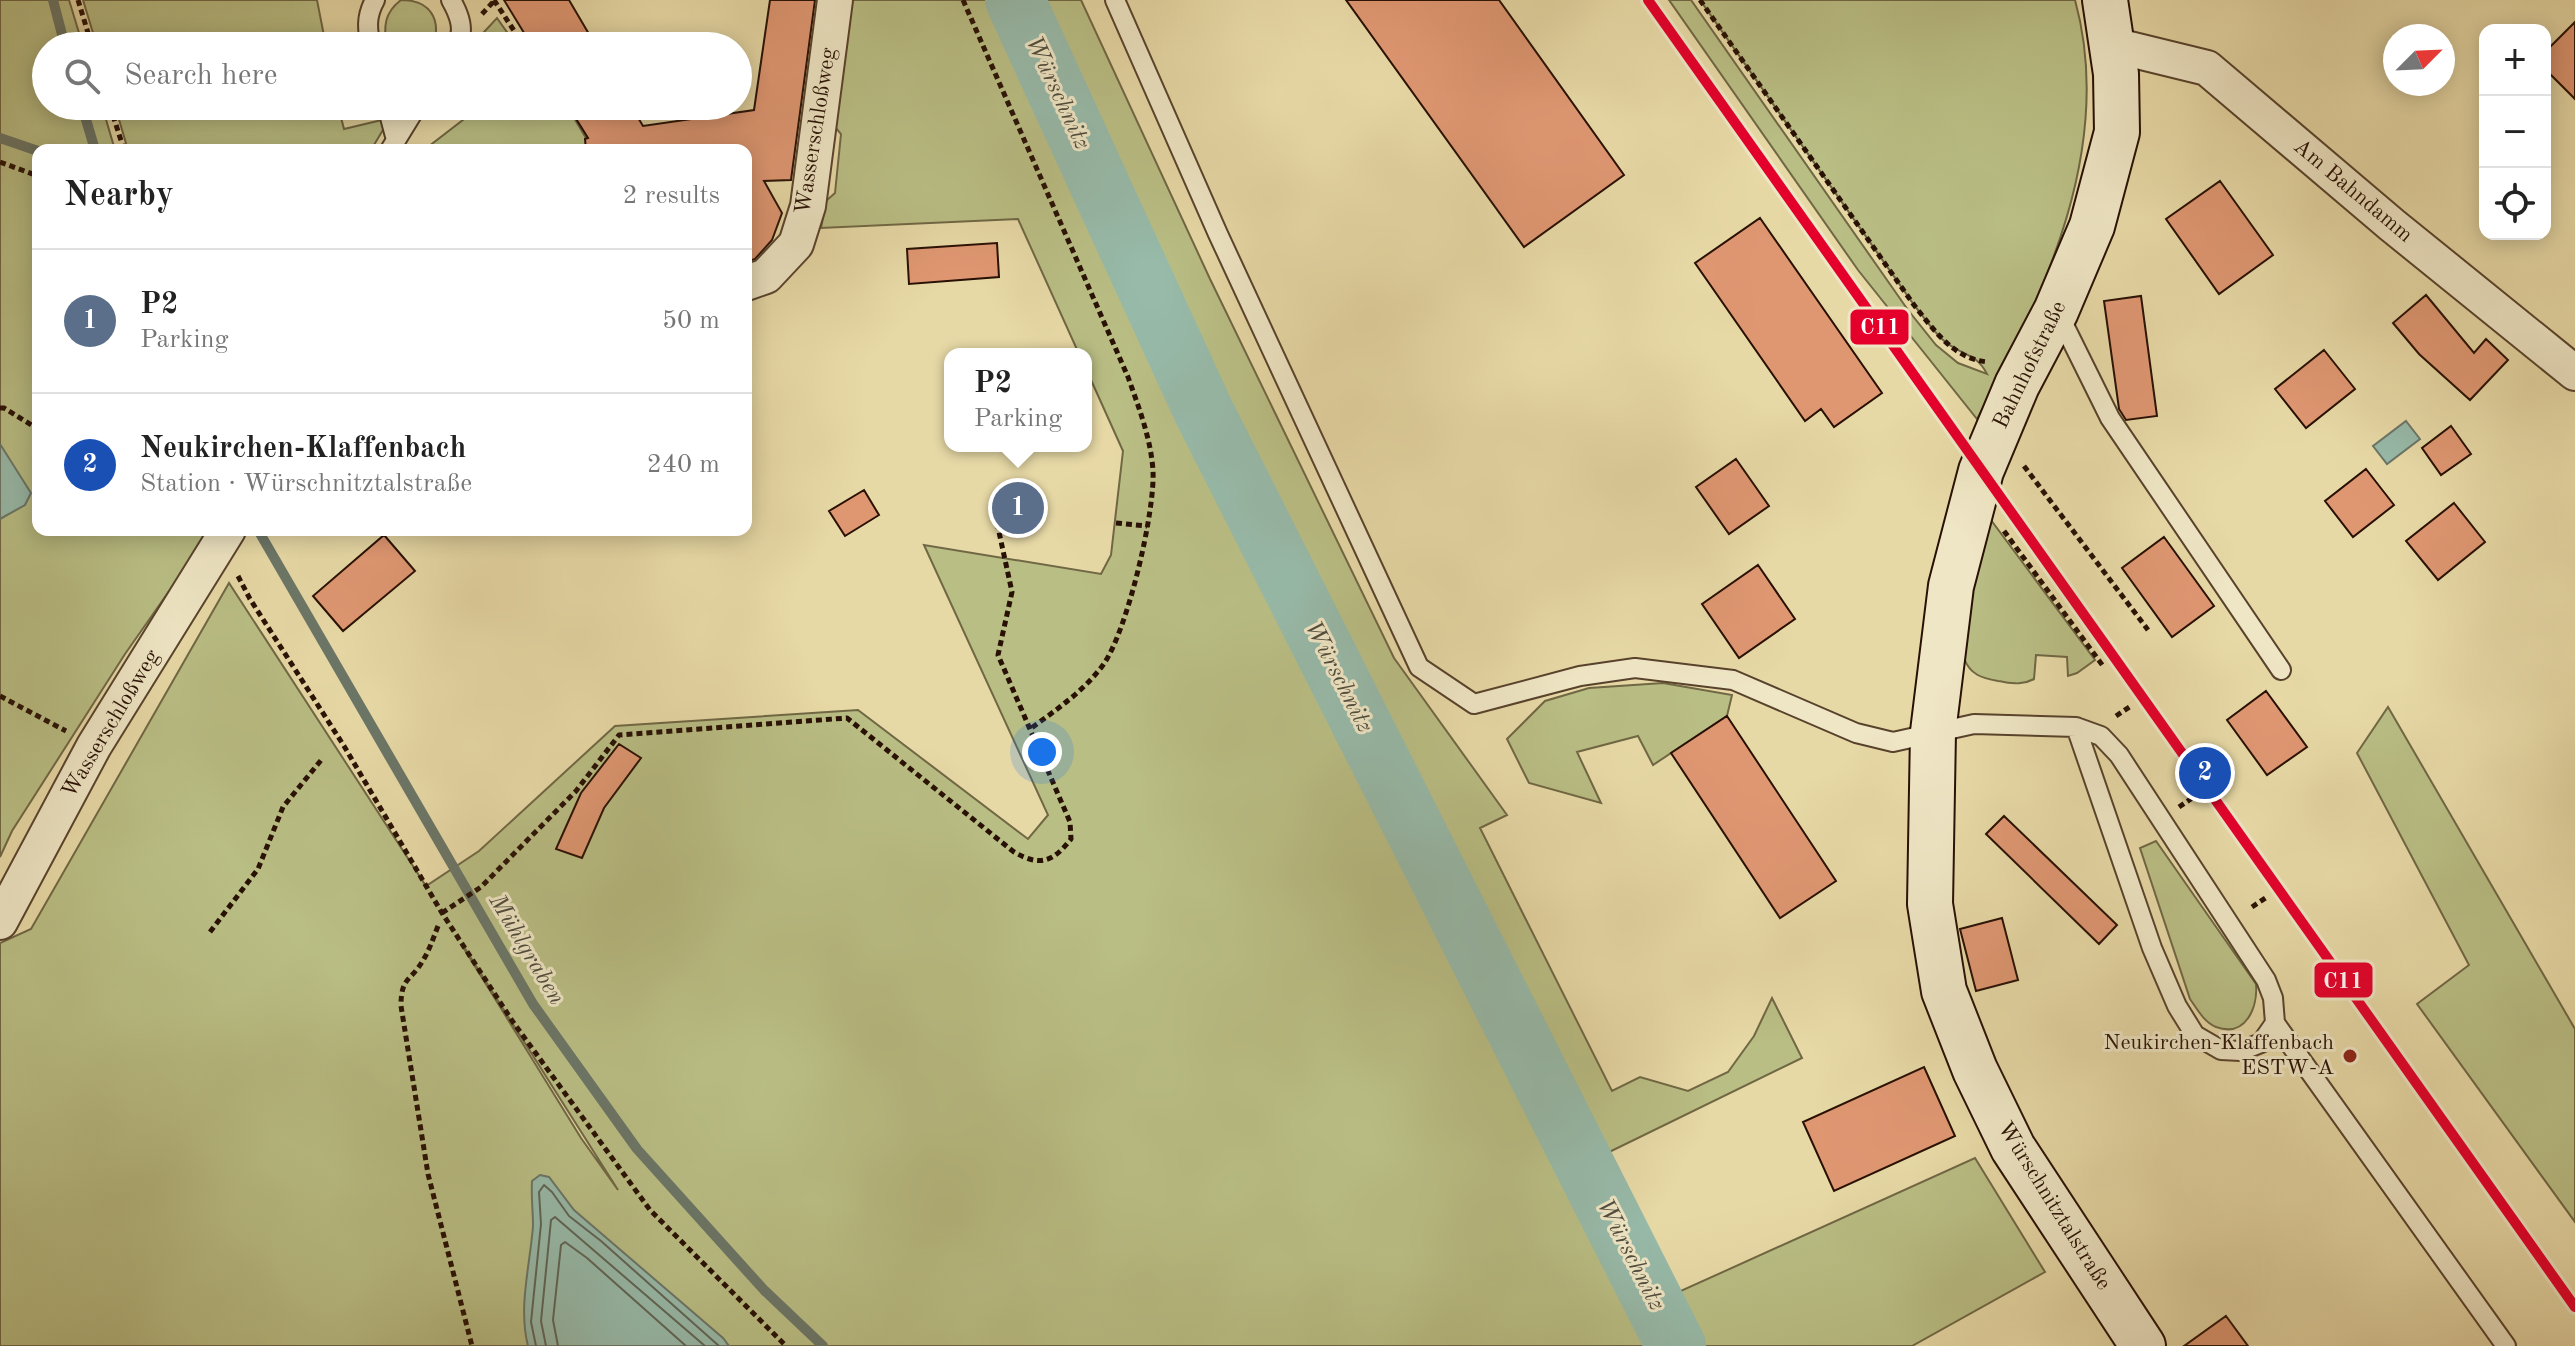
<!DOCTYPE html>
<meta charset="utf-8">
<style>
:root{--surface:#fff;--page:#f2f2f2;--text:#222;--muted:#767676;--line:#e0e0e0;--accent:#1a73e8}
body{margin:0;font-family:"Old Standard TT",serif;background:var(--page);color:var(--text)}
.controls{position:absolute;right:24px;top:24px;display:grid;overflow:hidden;border-radius:16px;box-shadow:0 4px 20px #0003}
.controls button{width:72px;height:72px;display:grid;place-items:center;padding:0;border:0;border-bottom:2px solid var(--line);background:var(--surface);color:var(--text);font:40px sans-serif}
.compass{position:absolute;left:2383px;top:24px;width:72px;height:72px;border-radius:50%;background:var(--surface);box-shadow:0 4px 20px #0003;rotate:66deg}
.you{position:absolute;left:1042px;top:752px;width:28px;height:28px;margin:-20px;border:6px solid #fff;border-radius:50%;background:#1a73e8;box-shadow:0 0 0 12px #1a73e833}
.badge{display:grid;place-items:center;width:52px;height:52px;border-radius:50%;background:var(--accent);color:#fff;font-size:26px;font-weight:700}
.pin{position:absolute;translate:-50% -50%;border:4px solid #fff;box-shadow:0 2px 8px #0006}
.popup{position:absolute;left:944px;top:348px;width:148px;height:104px;box-sizing:border-box;display:grid;place-content:center;border-radius:16px;background:var(--surface);filter:drop-shadow(0 2px 6px #0005);font-size:26px;white-space:nowrap;color:var(--muted)}
.popup b{font-size:30px;color:var(--text)}
.popup::after{content:'';position:absolute;left:50%;top:100%;margin-left:-16px;border:16px solid transparent;border-top-color:var(--surface)}
.list{margin:0;padding:0;list-style:none}
h2{display:flex;justify-content:space-between;align-items:center;height:104px;margin:0;padding:0 32px;font-size:34px}
h2 small{font-size:26px;font-weight:400;color:var(--muted)}
.list li{display:grid;grid-template-columns:52px 1fr auto;gap:24px;align-items:center;box-sizing:border-box;height:144px;padding:0 32px;border-top:2px solid var(--line)}
.list b{display:block;font-size:30px;white-space:nowrap}
.list p{margin:0;font-size:26px;white-space:nowrap;color:var(--muted)}
.list em{font-size:26px;font-style:normal;color:var(--muted)}
.icon{flex:none;width:44px;height:44px;fill:none;stroke:currentColor;stroke-width:2;stroke-linecap:round;stroke-linejoin:round}
.map{position:relative;flex:none;width:2575px;height:1346px;overflow:hidden}
.search{position:absolute;background:var(--surface);box-shadow:0 4px 20px #0003;left:32px;top:32px;width:720px;height:88px;display:flex;align-items:center;gap:20px;box-sizing:border-box;padding:0 28px;border-radius:44px;color:var(--muted);font-size:30px}
.panel{position:absolute;background:var(--surface);box-shadow:0 4px 20px #0003;left:32px;top:144px;width:720px;height:392px;border-radius:16px}
.map>svg:first-child{display:block}
.green{fill:#b9be84;stroke:#706744;stroke-width:2;fill-rule:evenodd}
.water{fill:#97baa9;stroke:#6b7667;stroke-width:2}
.lines{fill:none;stroke-linecap:round;stroke-linejoin:round}
.shore{stroke:#606556;stroke-width:2}
.stream{stroke:#6b7667;stroke-width:10}
.river{stroke:#97baa9;stroke-width:60}
.building{fill:#df9772;stroke:#281004;stroke-width:2}
.lane-casing{stroke:#58422c;stroke-width:22}
.street-casing{stroke:#58422c;stroke-width:38}
.secondary-casing{stroke:#281004;stroke-width:48}
.path{stroke:#281004;stroke-width:5;stroke-dasharray:6 4;stroke-linecap:butt}
.lane{stroke:#efe6c5;stroke-width:18}
.street{stroke:#efe6c5;stroke-width:34}
.secondary{stroke:#efe6c5;stroke-width:44}
.rail-1-casing{stroke:#efe6c5;stroke-width:16}
.rail-1{stroke:#e4002b;stroke-width:10}
.poi-dot{fill:#8f2418;stroke:#efe6c5;stroke-width:3}
.labels{text-anchor:middle;dominant-baseline:central;stroke-width:6;stroke-linejoin:round;paint-order:stroke}
.street-label{font-size:22px;fill:#281004;stroke:#efe6c5}
.poi-label{font-size:22px;fill:#281004;stroke:#efe6c5;text-anchor:end}
.water-label{font-size:24px;font-style:italic;fill:#4f4c3e;stroke:#efe6c5}
.line-badge{stroke:#efe6c5;stroke-width:3}
.badge-label{font-size:22px;text-anchor:middle;font-weight:bold;fill:#fff}
</style>
<div class="map">
<svg width="2575" height="1346" viewBox="0 0 2575 1346">
<rect width="100%" height="100%" fill="#e7d9a6"/>
<filter id="stains"><feTurbulence type="fractalNoise" baseFrequency=".0025" numOctaves="4"/><feColorMatrix values="0 0 0 0 .2 0 0 0 0 .09 0 0 0 0 .02 0 0 0 .5 -.17"/></filter>
<radialGradient id="worn" r=".72"><stop offset=".6" stop-color="#630" stop-opacity="0"/><stop offset="1" stop-color="#630" stop-opacity=".3"/></radialGradient>
<path class="green" d="M 0,0 L 69,0 L 83,46 L 46,46 L 46,106 L 102,106 L 115,150 L 38,150 L 38,530 L 212,530 L 125,654 L 12,831 L 0,857 Z
M 83,0 L 317,0 L 326,46 L 97,46 Z
M 401,0 C 430,0 442,19 433,46 L 386,46 C 384,26 384,13 401,0 Z
M 848,0 L 1081,0 L 1210,279 L 1394,658 L 1507,815 L 1480,828 L 1612,1091 L 1640,1077 L 1688,1091 L 1728,1072 L 1754,1036 L 1772,998 L 1802,1058 L 1601,1156 L 1672,1295 L 1975,1158 L 2045,1272 L 1912,1346 L 0,1346 L 0,943 L 31,929 L 229,583 L 426,886 L 479,851 L 615,726 L 858,710 L 1028,839 L 1048,815 L 924,545 L 1101,574 L 1111,555 L 1123,451 L 1086,369 L 1086,354 L 1079,354 L 1018,219 L 821,228 L 826,201 L 835,193 L 841,134 L 830,121 ZM 463,947 L 464,947 L 618,1190 L 581,1138 Z
M 1669,0 L 1691,0 L 1908,310 L 1936,345 L 1958,363 L 1987,374 C 1976,352 1961,356 1943,340 C 1932,330 1923,316 1914,305 L 1700,0 L 2075,0 C 2115,145 2046,293 1977,419 L 1858,270 Z
M 497,18 L 516,45 L 471,46 Z
M 115,106 L 338,106 L 344,129 L 390,118 L 371,150 L 128,150 Z
M 481,106 L 567,106 L 593,150 L 424,150 Z
M 1988,516 L 2095,660 L 2077,673 L 2068,676 L 2067,657 L 2036,655 L 2034,679 C 2021,686 2012,683 1998,681 C 1982,678 1970,675 1964,658 C 1956,637 1982,542 1988,516 Z
M 1663,683 L 1732,695 L 1727,716 L 1653,765 L 1638,736 L 1577,752 L 1601,803 L 1529,783 L 1507,739 L 1545,701 L 1589,688 Z
M 2388,707 L 2575,1029 L 2575,1222 L 2417,1004 L 2469,965 L 2357,753 Z
M 2156,841 L 2256,984 C 2258,1007 2246,1038 2216,1027 C 2204,1022 2197,1009 2190,999 L 2140,848 Z"/>
<path class="water" d="M 2406,421 L 2420,439 L 2387,464 L 2373,446 Z
M 0,444 L 31,493 L 25,505 L 0,519 Z
M 540,1175 L 549,1177 L 574,1210 L 723,1338 L 729,1346 L 528,1346 C 518,1307 530,1266 533,1226 C 533,1211 531,1196 532,1181 Z"/>
<g class="lines">
<path class="shore" d="M 536,1346 L 531,1322 L 541,1224 L 539,1192 L 544,1185 L 552,1192 L 569,1216 L 601,1241 L 719,1346
M 546,1346 L 541,1321 L 551,1220 L 555,1217 L 705,1346
M 558,1346 L 553,1320 L 561,1245 L 565,1242 L 587,1258 L 686,1346"/>
<path class="stream" d="M 53,0 L 65,46
M 82,106 L 95,150
M 0,138 L 38,151
M 258,530 L 533,1004 L 637,1149 L 764,1290 L 823,1346"/>
<path class="river" d="M 1015,0 L 1203,410 L 1676,1346"/>
</g>
<path class="building" d="M 504,0 L 569,0 L 596,46 L 532,46 Z
M 770,0 L 815,0 L 791,180 L 764,181 L 782,213 L 772,240 L 755,259 L 746,262 L 746,150 L 586,150 L 585,139 L 588,138 L 568,106 L 631,106 L 643,126 L 754,110 Z
M 1346,0 L 1499,0 L 1624,175 L 1524,247 Z
M 2575,22 L 2575,99 L 2545,69 L 2545,52 Z
M 2220,181 L 2273,255 L 2219,294 L 2166,219 Z
M 1760,218 L 1882,393 L 1834,427 L 1821,409 L 1805,421 L 1695,263 Z
M 997,243 L 999,277 L 909,284 L 907,249 Z
M 2426,295 L 2474,353 L 2486,339 L 2508,360 L 2470,400 L 2419,354 L 2393,323 Z
M 2141,296 L 2157,416 L 2126,420 L 2119,409 L 2104,301 Z
M 2324,350 L 2355,389 L 2306,428 L 2275,389 Z
M 2451,426 L 2471,454 L 2441,475 L 2422,448 Z
M 1736,459 L 1769,506 L 1729,534 L 1696,487 Z
M 2366,469 L 2394,505 L 2353,537 L 2325,501 Z
M 864,490 L 879,515 L 845,536 L 829,511 Z
M 2454,503 L 2485,542 L 2438,580 L 2406,541 Z
M 384,535 L 415,571 L 343,631 L 313,596 Z
M 2164,537 L 2214,606 L 2172,637 L 2122,568 Z
M 1758,565 L 1795,619 L 1739,658 L 1702,604 Z
M 2266,691 L 2307,747 L 2267,775 L 2227,720 Z
M 1727,716 L 1836,881 L 1780,918 L 1671,753 Z
M 619,744 L 641,758 L 604,808 L 582,858 L 556,849 L 581,793 Z
M 2004,816 L 2117,925 L 2099,944 L 1986,834 Z
M 2002,918 L 2018,980 L 1976,991 L 1960,929 Z
M 1924,1067 L 1955,1136 L 1834,1191 L 1803,1122 Z
M 2226,1316 L 2248,1346 L 2184,1346 Z"/>
<g class="lines">
<g class="lane-casing">
<path id="lane" d="M 451,0 C 459,14 466,31 456,46
M 1115,0 L 1218,234 L 1419,667 L 1474,704 L 1580,676 L 1635,668 L 1733,680 L 1856,733 L 1893,742 L 1974,724 L 2076,727 L 2101,736 L 2119,755 L 2266,980 L 2273,998 L 2275,1023 L 2506,1346
M 371,46 C 367,29 366,16 375,0
M 387,106 L 396,140
M 390,150 L 417,106
M 2058,313 L 2110,418 L 2281,670
M 2076,727 L 2152,948 L 2177,1006 L 2195,1035 L 2221,1050 L 2241,1051 L 2261,1043 L 2275,1023"/>
</g>
<g class="street-casing">
<path id="street" d="M 2113,45 L 2207,68 L 2392,225 L 2575,373
M 746,283 L 766,276 L 796,244 L 808,206 L 835,0
M 0,922 L 94,746 L 228,530"/>
</g>
<g class="secondary-casing">
<path id="secondary" d="M 2105,0 L 2116,74 L 2117,132 L 2092,226 L 2056,311 L 2017,385 L 1981,471 L 1951,586 L 1933,732 L 1930,904 L 1944,991 L 1975,1070 L 2013,1148 L 2143,1346"/>
</g>
<path class="path" d="M 78,0 L 92,46
M 494,0 L 524,46
M 963,0 L 1128,377 C 1139,408 1151,439 1153,471 C 1155,513 1127,632 1103,665 C 1084,691 1056,710 1030,729
M 1700,0 L 1914,305 C 1934,330 1954,360 1989,362
M 482,14 L 495,0
M 110,106 L 124,150
M 0,162 L 38,176
M 0,408 L 4,408 L 38,429
M 2024,466 L 2148,630
M 1116,523 L 1147,526
M 2004,531 L 2103,666
M 238,576 L 250,599 L 344,746 L 442,913 L 513,1022 L 650,1210 L 786,1346
M 0,696 L 66,731
M 2116,716 L 2131,706
M 2179,807 L 2195,796
M 2252,907 L 2267,897
M 442,913 L 481,887 L 576,791 L 619,735 L 847,718 L 1014,852 C 1040,867 1053,862 1071,839 L 1070,822 L 998,655 L 1012,592 L 994,509
M 438,926 C 433,939 429,951 422,962 C 410,982 401,977 401,1006 L 428,1174 L 472,1346
M 210,932 L 258,869 L 283,807 L 322,759"/>
<use href="#lane" class="lane"/>
<use href="#street" class="street"/>
<use href="#secondary" class="secondary"/>
<g class="rail-1-casing">
<path id="rail-1" d="M 1648,0 L 2575,1307"/>
</g>
<use href="#rail-1" class="rail-1"/>
</g>
<circle class="poi-dot" cx="2350" cy="1056" r="8"/>
<g class="labels">
<g class="street-label">
<text transform="translate(816 131) rotate(-81)">Wasserschloßweg</text>
<text transform="translate(2353 191) rotate(40)">Am Bahndamm</text>
<text transform="translate(2030 365) rotate(-64)">Bahnhofstraße</text>
<text transform="translate(111 724) rotate(-59)">Wasserschloßweg</text>
<text transform="translate(2054 1206) rotate(58)">Würschnitztalstraße</text>
</g>
<g class="poi-label">
<text x="2334" y="1043">Neukirchen-Klaffenbach<tspan x="2334" dy="25">ESTW-A</tspan></text>
</g>
<g class="water-label">
<text transform="translate(1057 93) rotate(65)">Würschnitz</text>
<text transform="translate(1338 677) rotate(63)">Würschnitz</text>
<text transform="translate(526 950) rotate(59)">Mühlgraben</text>
<text transform="translate(1630 1255) rotate(63)">Würschnitz</text>
</g>
</g>
<g class="line-badge">
<rect x="1849" y="308" width="61" height="38" rx="8" fill="#e4002b"/>
<rect x="2313" y="961" width="61" height="38" rx="8" fill="#e4002b"/>
</g>
<g class="badge-label">
<text x="1880" y="334">C11</text>
<text x="2343" y="988">C11</text>
</g>
<rect width="100%" height="100%" filter="url(#stains)"/>
<rect width="100%" height="100%" fill="url(#worn)"/>
</svg>
<div class="controls">
<button>+</button>
<button>−</button>
<button><svg class="icon" aria-label="locate" viewBox="0 0 24 24"><circle cx="12" cy="12" r="6"/><path d="M12 2v4M12 18v4M2 12h4M18 12h4"/></svg></button>
</div>
<svg class="compass" viewBox="-18 -18 36 36"><path d="M0-13l5 13h-10z" fill="#e53935"/><path d="M0 13l5-13h-10z" fill="#767676"/></svg>
<div class="you"></div>
<div class="pin badge" style="left:1018px;top:508px;background:#5c6f8a">1</div>
<div class="popup"><b>P2</b>Parking</div>
<div class="pin badge" style="left:2205px;top:773px;background:#1a4fb4">2</div>
<div class="search"><svg class="icon" aria-label="search" viewBox="0 0 24 24"><circle cx="10" cy="10" r="6"/><path d="M15 15l6 6"/></svg>Search here</div>
<section class="panel">
<h2>Nearby<small>2 results</small></h2>
<ul class="list">
<li><span class="badge" style="background:#5c6f8a">1</span><div><b>P2</b><p>Parking</p></div><em>50 m</em></li>
<li><span class="badge" style="background:#1a4fb4">2</span><div><b>Neukirchen-Klaffenbach</b><p>Station · Würschnitztalstraße</p></div><em>240 m</em></li>
</ul>
</section>
</div>
